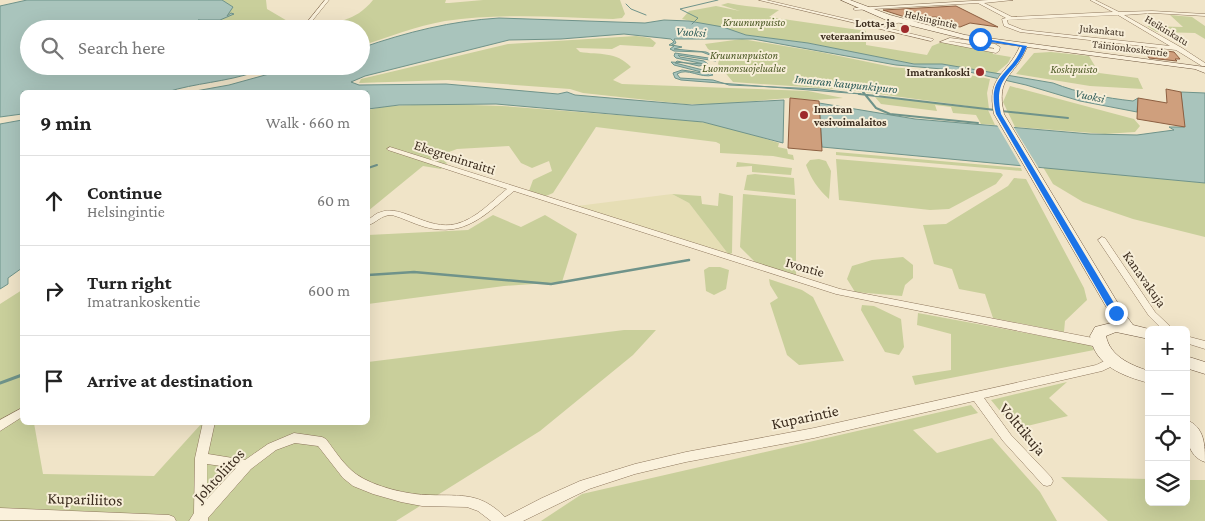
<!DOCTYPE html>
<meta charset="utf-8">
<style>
:root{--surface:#fff;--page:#f2f2f2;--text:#222;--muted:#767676;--line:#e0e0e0}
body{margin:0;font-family:"Crimson Pro",serif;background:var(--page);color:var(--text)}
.controls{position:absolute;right:15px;bottom:15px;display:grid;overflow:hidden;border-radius:8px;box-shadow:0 5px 20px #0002}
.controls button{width:45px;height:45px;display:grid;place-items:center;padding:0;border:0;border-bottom:1px solid var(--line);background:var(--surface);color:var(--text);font:25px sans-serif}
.stop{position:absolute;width:15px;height:15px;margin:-11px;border:4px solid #1a73e8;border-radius:50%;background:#fff}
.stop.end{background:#1a73e8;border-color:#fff;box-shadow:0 1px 5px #0008}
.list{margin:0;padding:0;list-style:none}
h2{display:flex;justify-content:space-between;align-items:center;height:65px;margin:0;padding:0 20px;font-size:21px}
h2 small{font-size:16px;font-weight:400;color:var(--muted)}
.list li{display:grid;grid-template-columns:32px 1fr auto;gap:15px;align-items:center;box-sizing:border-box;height:90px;padding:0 20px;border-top:1px solid var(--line)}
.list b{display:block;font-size:19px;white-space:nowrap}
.list p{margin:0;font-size:16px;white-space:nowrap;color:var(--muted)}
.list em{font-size:16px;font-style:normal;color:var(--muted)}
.icon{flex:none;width:28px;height:28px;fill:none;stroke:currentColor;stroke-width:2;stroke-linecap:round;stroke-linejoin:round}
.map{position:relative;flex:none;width:1205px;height:521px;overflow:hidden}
.search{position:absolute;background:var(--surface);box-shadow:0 5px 20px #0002;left:20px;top:20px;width:350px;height:55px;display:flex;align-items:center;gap:12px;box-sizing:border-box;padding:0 18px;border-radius:28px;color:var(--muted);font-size:19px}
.panel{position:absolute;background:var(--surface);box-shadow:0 5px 20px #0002;left:20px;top:90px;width:350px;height:335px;border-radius:8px}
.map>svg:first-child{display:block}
.farmland{fill:#e6deb5}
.green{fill:#c9cf9b}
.water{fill:#a9c4bc;stroke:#6f938a}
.pier{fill:#f0e4c8}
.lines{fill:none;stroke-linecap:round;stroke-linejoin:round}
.stream-far3{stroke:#6f938a;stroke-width:1}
.stream-far2{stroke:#6f938a;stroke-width:2}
.stream-far1{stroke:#6f938a;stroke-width:2.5}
.stream{stroke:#6f938a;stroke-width:3}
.building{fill:#cf9f7d;stroke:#8d5f41}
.street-casing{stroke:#8d765c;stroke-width:1}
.secondary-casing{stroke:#6f573f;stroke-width:1}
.street{fill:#faf1dc;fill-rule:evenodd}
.secondary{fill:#faf1dc;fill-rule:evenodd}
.route{fill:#1a73e8}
.poi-dot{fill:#9e2a2b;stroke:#f7eed8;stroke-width:2}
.labels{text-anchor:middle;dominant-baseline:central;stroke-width:4;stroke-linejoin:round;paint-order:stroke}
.far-street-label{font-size:11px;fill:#3d2e20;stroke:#f7eed8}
.far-park-label{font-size:11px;font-style:italic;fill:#4d5a26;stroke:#f7eed8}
.far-poi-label{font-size:11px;font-weight:bold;fill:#3d2e20;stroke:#f7eed8;text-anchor:end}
.far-water-label{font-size:12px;font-style:italic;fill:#2f5d5a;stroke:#f7eed8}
.street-label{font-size:14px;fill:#3d2e20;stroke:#f7eed8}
.near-street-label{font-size:16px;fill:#3d2e20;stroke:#f7eed8}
</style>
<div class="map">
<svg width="1205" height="521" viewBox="0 0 1205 521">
<rect width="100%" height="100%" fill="#f0e4c8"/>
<path class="farmland" d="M 672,194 L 689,203 L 729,255 L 577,206 Z"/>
<path class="green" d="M 215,0 L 266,0 L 267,9 L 301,29 L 212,29 L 192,19 L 206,20 Z
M 373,0 L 446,0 L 445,3 L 449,3 L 483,0 L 620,0 L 625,14 L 622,18 L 613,19 C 557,17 500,13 445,21 C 416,26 389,37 361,46 L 361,29 L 309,28 L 309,24 C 336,23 355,22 373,0 Z
M 728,3 C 746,7 761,7 779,10 L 769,17 L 866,31 L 866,45 L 927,55 L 932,46 L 942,42 L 992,50 L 993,54 L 1011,57 L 1008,63 L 995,74 L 942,64 L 914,64 L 808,43 L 746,35 L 731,30 L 682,19 L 689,11 L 716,6 L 740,11 L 721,5 Z
M 1170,15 L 1192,17 L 1205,26 L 1205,39 L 1195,33 L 1157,32 L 1147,26 L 1183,27 Z
M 636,36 L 650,38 L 656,43 L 653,47 L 620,45 L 612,49 L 576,48 L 580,52 C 599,55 616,51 631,67 L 613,80 L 622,84 L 808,91 L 843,98 L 815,100 L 789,98 L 720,104 L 684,104 L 583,93 L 570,89 L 448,80 L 359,83 L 361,79 L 508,44 Z
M 742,39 L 820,52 L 892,67 L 964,74 L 990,79 L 987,93 L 989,109 L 988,110 L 995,125 L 981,124 L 976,115 L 953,113 L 951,107 L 935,105 L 937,111 L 881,104 L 875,97 L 975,107 L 849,90 L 733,82 L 718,64 L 720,56 L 708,49 L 705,44 Z
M 1051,52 L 1089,56 L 1099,73 L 1138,78 L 1143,89 L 1090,86 L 1016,74 L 1034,53 Z
M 1010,86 L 1134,119 L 1140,126 L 1135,132 L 1105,134 L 1015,127 L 1003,102 Z
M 443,104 L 502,106 L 695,121 L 728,127 L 779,143 L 778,147 L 787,149 L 788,154 L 793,155 L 794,160 L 773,156 L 720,153 L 720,144 L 716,142 L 596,127 L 553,193 L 546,196 L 529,191 L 533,180 L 552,171 L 549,161 L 532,168 L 521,163 L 509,146 L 457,149 L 438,156 L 447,163 L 441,169 L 423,166 L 368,211 L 368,110 L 386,106 Z
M 836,152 L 1021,168 L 1022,171 L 836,155 Z
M 819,159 L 826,161 L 831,171 L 829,199 C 818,189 811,179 806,165 L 810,160 Z
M 836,159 L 1001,173 L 1003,175 L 996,184 L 949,209 L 930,210 L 839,200 Z
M 737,162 L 792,168 L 791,175 L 752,172 L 752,166 L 736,167 Z
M 1043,167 L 1205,183 L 1205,237 L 1133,219 L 1083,202 L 1053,184 Z
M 755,174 L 794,178 L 795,195 L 744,190 L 747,175 Z
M 1014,178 L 1026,179 L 1084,288 L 1087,300 L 1065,321 L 1064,332 L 993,318 L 985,294 L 959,289 L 952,269 L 934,264 L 923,225 L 946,224 L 1008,186 Z
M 719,193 L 733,196 L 732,253 L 729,255 L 689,203 L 672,194 L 701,196 L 702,204 L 718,206 Z
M 743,194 L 796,199 L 796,276 L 755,262 L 740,247 Z
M 493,215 L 521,227 L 545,215 L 577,234 L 562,282 L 504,286 L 368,304 L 368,235 L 468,230 Z
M 903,257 L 913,265 L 913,278 L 905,285 L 902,296 L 855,292 L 847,279 L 852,266 L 872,260 Z
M 709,267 L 720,267 L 729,270 L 726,289 L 714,295 L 706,291 L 704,270 Z
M 769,279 L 802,290 L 813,297 L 844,361 L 799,365 L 787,355 L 770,303 L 778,298 L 770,285 Z
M 22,290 L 22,422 L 34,423 L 43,474 L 154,476 L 202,423 L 368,422 L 368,362 L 624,330 L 656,330 L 633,355 L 540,431 L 396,521 L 0,521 L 0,304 Z
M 862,305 L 874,306 L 901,319 L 904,347 L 899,355 L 885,352 L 861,310 Z
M 918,313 L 1091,345 L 1094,350 L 915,385 L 912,376 L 951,370 L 951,334 L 917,325 Z
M 1067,382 L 1049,398 L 1068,416 L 1015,429 L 991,400 Z
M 971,405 L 978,413 L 913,430 L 937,453 L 992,438 L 1040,492 L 1057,521 L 541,521 L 582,494 Z
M 1061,477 L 1149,479 L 1149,502 L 1186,502 L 1186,480 L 1205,480 L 1205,521 L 1108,521 Z"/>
<path class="water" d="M 27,0 L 222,0 L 233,7 L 227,16 L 231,13 L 234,14 L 220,20 L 198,20 L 209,22 L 204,25 L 215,26 L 217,29 L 29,29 L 29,66 L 204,66 C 220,72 239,64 255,72 C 226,82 195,83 167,92 L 22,92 L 22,114 L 0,117 L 0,6 Z
M 499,18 L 645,23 L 664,20 L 689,21 L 723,27 L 746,35 L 808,43 L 914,64 L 942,64 L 1053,83 C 1078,93 1106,98 1133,101 L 1138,98 L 1137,112 L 1080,101 L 1026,85 L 965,71 L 896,65 L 753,39 L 674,39 L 676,43 L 672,45 L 682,47 L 674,49 L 706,52 L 719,58 L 716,61 L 678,55 L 680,57 L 704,61 L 708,64 L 699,66 L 677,61 L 675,63 L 707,71 L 713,75 C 701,79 687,67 677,74 L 680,78 L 713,80 L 729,85 L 820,89 L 861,94 L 681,80 L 675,78 L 673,73 L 682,70 L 709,74 L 674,65 L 671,62 L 704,64 L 676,58 L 674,56 L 675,53 L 715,59 L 715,57 L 702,52 L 674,51 L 670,49 L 674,46 L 669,45 L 674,42 L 671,39 L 624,34 L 561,39 L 509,40 L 365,76 L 351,82 L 359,85 L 446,84 L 558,94 L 567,92 L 575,95 L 692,105 L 784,100 L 783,143 L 703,122 L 496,104 L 399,105 L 368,109 L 368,92 L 190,92 L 229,85 L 298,66 L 361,66 L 361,48 C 407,32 451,21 499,18 Z
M 1181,92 L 1205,93 L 1205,183 L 822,147 L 819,103 L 915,119 L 1090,134 L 1137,135 L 1174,130 L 1169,127 L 1184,127 Z
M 22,120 L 22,268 L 8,278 L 8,284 L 0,289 L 0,124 Z"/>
<path class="pier" d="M 997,125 L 1013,126 L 1040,170 L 1022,168 Z"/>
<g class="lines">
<path class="stream-far3" d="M 626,4 L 631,9 L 646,15
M 692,24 L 698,18 L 680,9 L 718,0"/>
<path class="stream-far2" d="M 863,92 L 876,108 L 890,114 L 978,123
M 859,94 L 995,110
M 1001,111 L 1068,118
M 368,168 L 377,165"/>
<path class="stream-far1" d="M 368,275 L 414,272 L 551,284 L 689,260"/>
<path class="stream" d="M 0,383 L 22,375"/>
</g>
<path class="building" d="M 956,6 L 998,27 L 970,23 L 960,27 L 938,22 L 940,19 L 936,17 L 908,18 L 883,10 Z
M 1143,48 L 1174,52 L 1180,59 L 1175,59 L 1177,61 L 1149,58 Z
M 1166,89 L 1181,92 L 1185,127 L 1137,119 L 1138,98 L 1167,103 Z
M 790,98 L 819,101 L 822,151 L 788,148 Z"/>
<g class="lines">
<g class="street-casing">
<path id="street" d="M 325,0 L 329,0 L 308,26 L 310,29 L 305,29 L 304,26 Z
M 759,0 L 766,0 L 877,26 L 901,20 L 936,19 L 938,20 L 936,21 L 901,22 L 883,27 L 933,39 L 933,40 L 931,41 Z
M 989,0 L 1013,0 L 984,3 L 1012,17 L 1113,12 L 1090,0 L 1095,0 L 1119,12 L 1152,11 L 1205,14 L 1205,16 L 1152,13 L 1124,15 L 1182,48 L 1205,63 L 1205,66 L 1202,66 L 1176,50 L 1020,32 L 1004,26 L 1002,19 L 1006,18 L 978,3 L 855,10 L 853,9 L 855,8 ZM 1118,15 L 1170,46 L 1023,30 L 1008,24 L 1007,20 Z
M 950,38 L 995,44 L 1000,47 L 999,51 L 996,53 L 940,42 ZM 948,41 L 950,41 L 994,48 L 994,49 Z
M 390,147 L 840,289 L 1098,339 L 1102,340 L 1103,343 L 1102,346 L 1098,347 L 836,294 L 514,191 C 486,214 465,238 425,227 C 414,224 403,218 392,215 C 380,215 377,223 368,225 L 368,220 C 372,217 376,213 381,212 C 402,204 428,231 456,224 C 476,219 492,201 507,189 L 388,150 L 387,149 Z
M 1102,237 L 1105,238 L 1155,312 L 1174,330 L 1163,330 L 1149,316 L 1098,240 Z
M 1186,336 L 1205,341 L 1205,349 L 1186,343 Z
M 1113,357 L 1117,358 L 1118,361 L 1117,364 L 1102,371 L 984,398 L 1011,435 L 1051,477 L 1053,481 L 1051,485 L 1047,486 L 1043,485 L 1003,441 L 974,401 L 814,438 L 686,462 L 635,474 L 589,489 L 523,521 L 491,521 L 478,511 L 467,507 L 422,506 L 401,502 L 373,494 L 353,486 L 343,478 L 318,446 L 295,443 L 276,450 L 251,469 L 208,518 L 208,521 L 189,521 L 194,513 L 195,458 L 203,422 L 215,422 L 208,454 L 245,460 L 268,444 L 294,433 L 322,437 L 326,439 C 335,451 344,465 356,474 C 374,487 409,495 430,495 C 462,496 480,492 505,517 L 542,498 L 580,481 L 635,464 L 686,452 L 814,428 L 1096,365 ZM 207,464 L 236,468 L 207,499 Z
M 22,408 L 22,417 L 0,431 L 0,420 Z
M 0,508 L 169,515 L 174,517 L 176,521 L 0,520 Z"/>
</g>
<g class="secondary-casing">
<path id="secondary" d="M 841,0 L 850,0 L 890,15 L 965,35 L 1205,67 L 1205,73 L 1195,69 L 1027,47 C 1015,77 995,76 1004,114 L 1122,310 L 1133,325 L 1153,330 L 1149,330 L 1149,339 L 1116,332 L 1106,336 C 1110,356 1130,365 1149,371 L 1149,383 C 1123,376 1095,366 1090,336 L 1095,327 L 1115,322 L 994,114 C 986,75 1007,76 1020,46 L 965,39 L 884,19 Z
M 1186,356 L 1205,362 L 1205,374 L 1186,368 Z
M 1186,420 C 1205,426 1205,446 1205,462 C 1187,456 1186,436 1186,420 Z"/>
</g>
<use href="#street" class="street"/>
<use href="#secondary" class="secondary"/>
</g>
<path class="route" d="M 980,38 L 1027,46 C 1016,76 992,74 1001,114 L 1120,313 L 1119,315 L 1111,313 L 996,114 C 986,74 1011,76 1022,47 L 978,40 Z"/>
<g class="poi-dot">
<circle cx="905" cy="29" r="5"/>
<circle cx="980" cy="72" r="5"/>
<circle cx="804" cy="115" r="5"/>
</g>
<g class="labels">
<g class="far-street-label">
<text transform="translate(931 19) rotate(13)">Helsingintie</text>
<text transform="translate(1102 30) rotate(6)">Jukankatu</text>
<text transform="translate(1167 30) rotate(31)">Heikinkatu</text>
<text transform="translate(1130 48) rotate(7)">Tainionkoskentie</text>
</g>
<g class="far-park-label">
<text x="754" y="22">Kruununpuisto</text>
<text x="744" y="55">Kruununpuiston<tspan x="744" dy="13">Luonnonsuojelualue</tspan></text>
<text x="1074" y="69">Koskipuisto</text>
</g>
<g class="far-poi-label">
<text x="895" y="23">Lotta- ja<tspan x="895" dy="13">veteraanimuseo</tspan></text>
<text x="970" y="72">Imatrankoski</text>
<text x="814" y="109" text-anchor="start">Imatran<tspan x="814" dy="13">vesivoimalaitos</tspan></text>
</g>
<g class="far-water-label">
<text transform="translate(691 32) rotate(4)">Vuoksi</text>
<text transform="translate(846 84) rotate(6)">Imatran kaupunkipuro</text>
<text transform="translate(1090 96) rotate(12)">Vuoksi</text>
</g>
<g class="street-label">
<text transform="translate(455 157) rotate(18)">Ekegreninraitti</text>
<text transform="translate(805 267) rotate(16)">Ivontie</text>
<text transform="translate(1145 279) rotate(55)">Kanavakuja</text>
</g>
<g class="near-street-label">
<text transform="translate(805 417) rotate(-12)">Kuparintie</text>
<text transform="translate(1023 429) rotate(50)">Volttikuja</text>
<text transform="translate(219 475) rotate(-47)">Johtoliitos</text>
<text transform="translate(85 499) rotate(2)">Kupariliitos</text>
</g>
</g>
</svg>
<div class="controls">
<button>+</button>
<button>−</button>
<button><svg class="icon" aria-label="locate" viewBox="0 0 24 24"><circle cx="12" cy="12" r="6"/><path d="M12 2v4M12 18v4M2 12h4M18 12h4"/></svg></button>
<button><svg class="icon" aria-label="layers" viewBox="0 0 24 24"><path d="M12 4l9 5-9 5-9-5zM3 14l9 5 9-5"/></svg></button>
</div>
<div class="stop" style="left:980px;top:39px"></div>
<div class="stop end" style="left:1116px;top:313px"></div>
<div class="search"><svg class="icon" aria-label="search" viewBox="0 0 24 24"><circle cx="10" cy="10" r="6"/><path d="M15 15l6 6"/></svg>Search here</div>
<section class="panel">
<h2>9 min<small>Walk · 660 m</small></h2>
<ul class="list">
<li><svg class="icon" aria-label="ahead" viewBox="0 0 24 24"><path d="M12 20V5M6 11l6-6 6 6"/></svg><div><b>Continue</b><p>Helsingintie</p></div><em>60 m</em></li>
<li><svg class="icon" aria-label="right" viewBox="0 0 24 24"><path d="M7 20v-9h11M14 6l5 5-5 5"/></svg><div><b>Turn right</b><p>Imatrankoskentie</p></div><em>600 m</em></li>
<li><svg class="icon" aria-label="arrive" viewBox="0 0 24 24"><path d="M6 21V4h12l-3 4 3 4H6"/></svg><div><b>Arrive at destination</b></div></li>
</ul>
</section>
</div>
